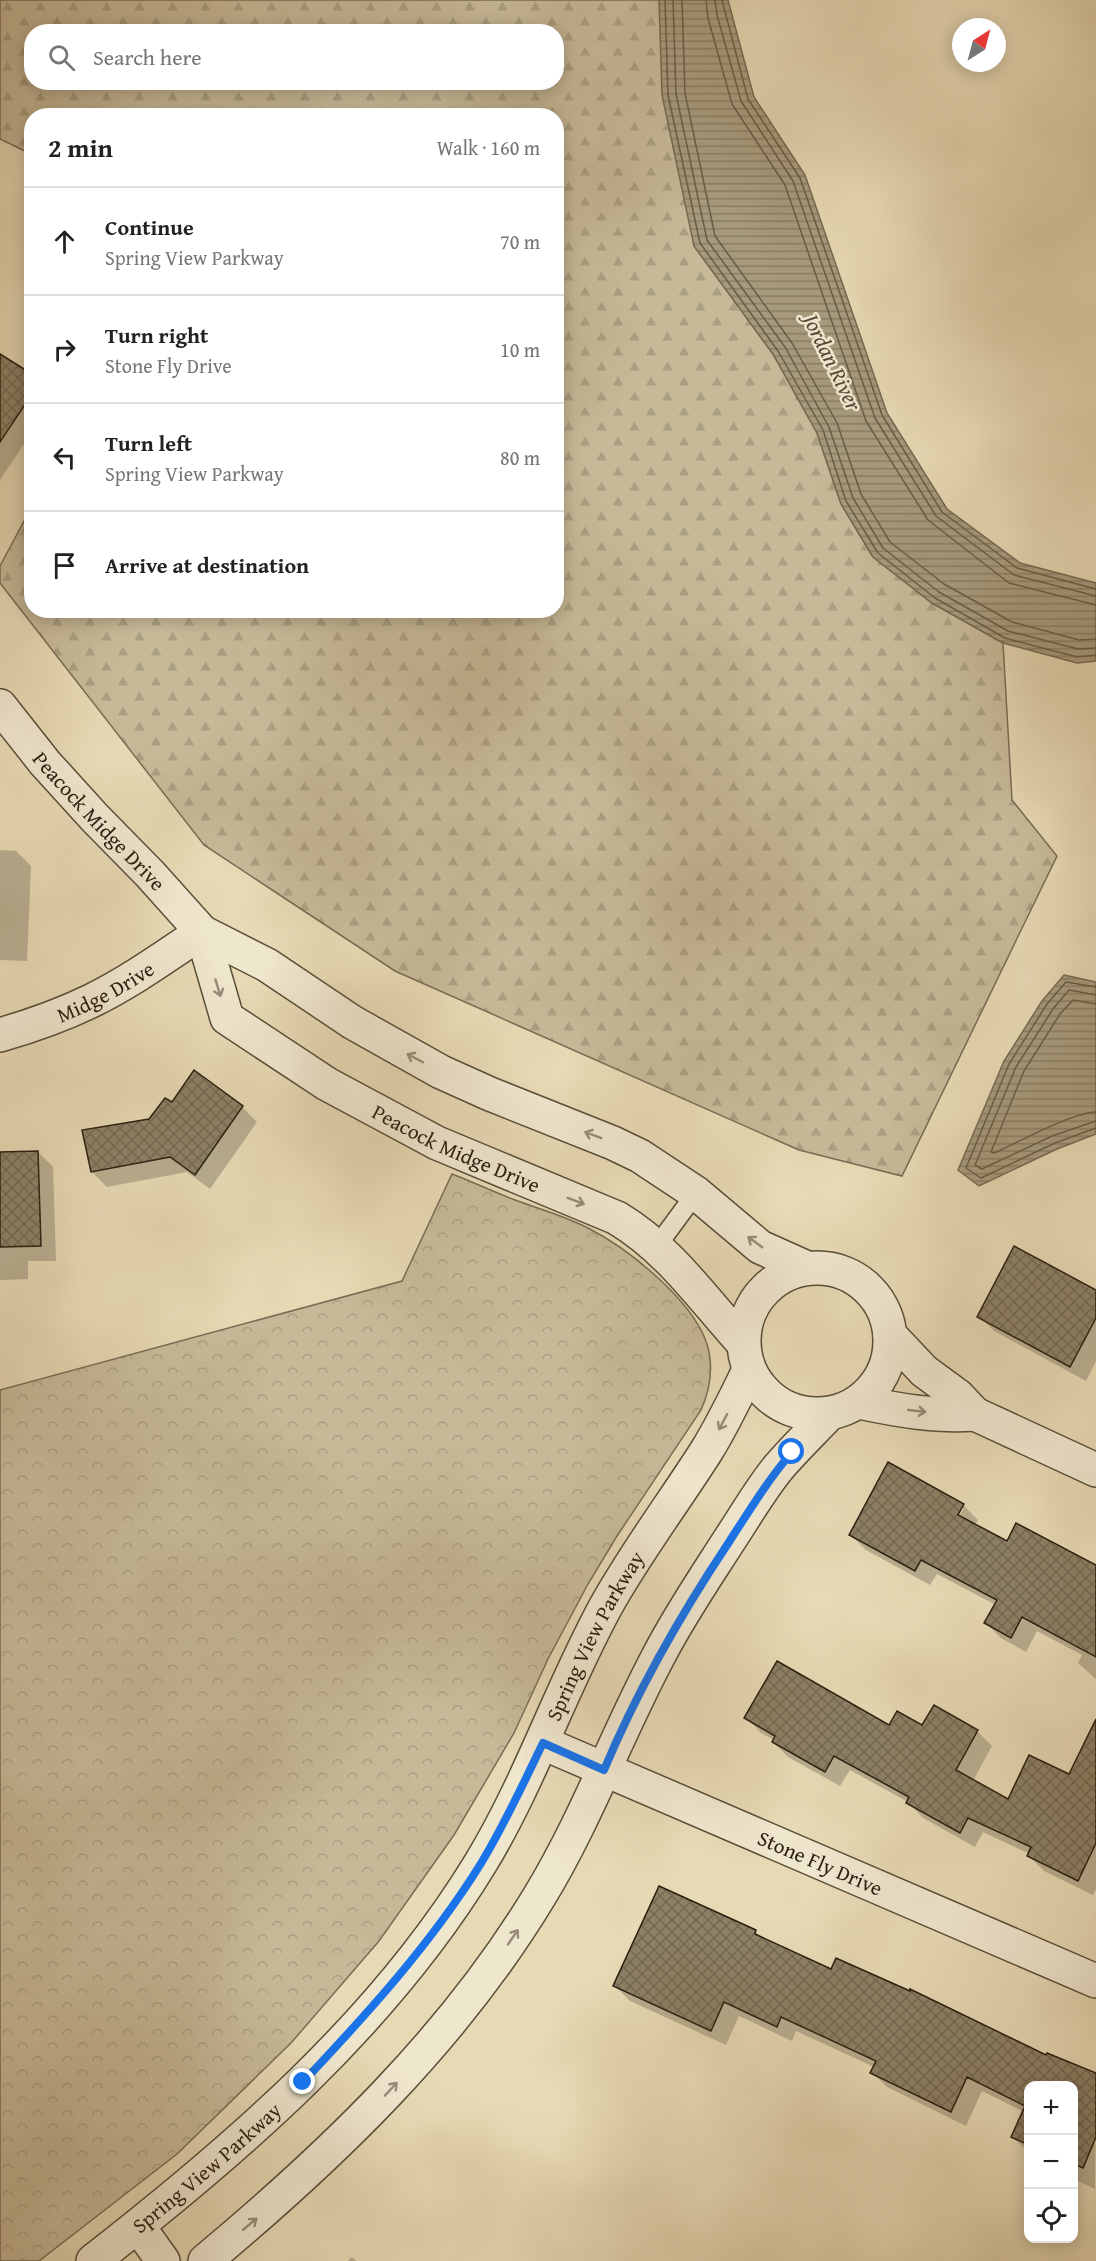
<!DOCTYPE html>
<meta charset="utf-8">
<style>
:root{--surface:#fff;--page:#f2f2f2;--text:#222;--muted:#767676;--line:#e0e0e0}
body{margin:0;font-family:"Gentium Book Plus",serif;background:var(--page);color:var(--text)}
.controls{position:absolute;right:18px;bottom:18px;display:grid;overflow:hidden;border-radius:12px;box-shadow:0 3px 15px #0003}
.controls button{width:54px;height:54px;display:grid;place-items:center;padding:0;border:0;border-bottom:2px solid var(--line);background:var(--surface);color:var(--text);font:30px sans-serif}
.compass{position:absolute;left:952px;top:18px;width:54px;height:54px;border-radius:50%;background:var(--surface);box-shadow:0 3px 15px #0003;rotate:36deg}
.stop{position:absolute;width:18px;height:18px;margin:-14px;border:4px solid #1a73e8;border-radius:50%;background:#fff}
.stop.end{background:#1a73e8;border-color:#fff;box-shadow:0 2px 6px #0008}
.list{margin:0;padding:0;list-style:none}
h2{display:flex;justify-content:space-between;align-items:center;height:78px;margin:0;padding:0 24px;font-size:26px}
h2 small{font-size:20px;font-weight:400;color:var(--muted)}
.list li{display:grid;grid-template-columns:39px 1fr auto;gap:18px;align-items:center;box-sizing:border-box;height:108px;padding:0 24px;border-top:2px solid var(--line)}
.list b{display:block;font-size:22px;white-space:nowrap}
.list p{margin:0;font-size:20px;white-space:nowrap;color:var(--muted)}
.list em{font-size:20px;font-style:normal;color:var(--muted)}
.icon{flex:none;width:33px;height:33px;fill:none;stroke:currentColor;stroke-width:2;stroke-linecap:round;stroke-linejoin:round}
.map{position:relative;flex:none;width:1096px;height:2261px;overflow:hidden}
.search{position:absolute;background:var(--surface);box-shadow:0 3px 15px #0003;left:24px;top:24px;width:540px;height:66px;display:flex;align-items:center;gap:15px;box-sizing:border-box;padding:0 21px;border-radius:24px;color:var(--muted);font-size:22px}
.panel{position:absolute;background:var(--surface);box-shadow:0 3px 15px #0003;left:24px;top:108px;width:540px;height:510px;border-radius:24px}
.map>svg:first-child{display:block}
.forest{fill:url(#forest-firs);stroke:#786c54;stroke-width:1.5;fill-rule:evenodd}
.park{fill:url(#park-crowns);stroke:#786c54;stroke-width:1.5}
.water{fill:url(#water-rules);stroke:#756951;stroke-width:1.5}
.shadow{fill:#0003;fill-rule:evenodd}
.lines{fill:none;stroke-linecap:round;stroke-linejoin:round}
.shore{stroke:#685c46;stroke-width:1.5}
.building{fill:url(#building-cross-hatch);stroke:#2a1f10;stroke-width:1.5}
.service-casing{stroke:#594e39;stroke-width:21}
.minor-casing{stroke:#594e39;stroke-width:36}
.tertiary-casing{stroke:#594e39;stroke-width:36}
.service{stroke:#efe6ce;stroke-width:18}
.minor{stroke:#efe6ce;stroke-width:33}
.tertiary{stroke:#efe6ce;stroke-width:33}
.oneway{stroke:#968c78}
.route{stroke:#1a73e8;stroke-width:8}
.labels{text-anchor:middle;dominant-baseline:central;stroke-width:5;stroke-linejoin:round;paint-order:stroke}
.street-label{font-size:21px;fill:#2a1f10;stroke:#efe6ce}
.water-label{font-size:22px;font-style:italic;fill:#564a36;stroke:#efe6ce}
</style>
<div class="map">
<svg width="1096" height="2261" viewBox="0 0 1096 2261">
<defs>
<pattern id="forest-firs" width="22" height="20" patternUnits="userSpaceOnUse" patternTransform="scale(1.5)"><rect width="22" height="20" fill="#c7b998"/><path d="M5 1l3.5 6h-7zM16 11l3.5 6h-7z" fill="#ab9f82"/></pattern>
<pattern id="park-crowns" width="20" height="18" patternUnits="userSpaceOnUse" patternTransform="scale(1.5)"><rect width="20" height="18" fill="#c7b998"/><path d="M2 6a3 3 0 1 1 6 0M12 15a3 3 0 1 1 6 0" fill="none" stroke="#ab9f82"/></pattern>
<pattern id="water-rules" width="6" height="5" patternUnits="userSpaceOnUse" patternTransform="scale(1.5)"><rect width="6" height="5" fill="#a79a7c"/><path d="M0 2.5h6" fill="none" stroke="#887d64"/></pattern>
<pattern id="building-cross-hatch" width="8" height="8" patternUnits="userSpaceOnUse" patternTransform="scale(1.5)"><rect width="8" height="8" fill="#8c8065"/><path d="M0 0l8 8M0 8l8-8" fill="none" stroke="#736852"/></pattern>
</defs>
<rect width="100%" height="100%" fill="#e7d9b4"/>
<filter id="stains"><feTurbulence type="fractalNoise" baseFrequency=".00333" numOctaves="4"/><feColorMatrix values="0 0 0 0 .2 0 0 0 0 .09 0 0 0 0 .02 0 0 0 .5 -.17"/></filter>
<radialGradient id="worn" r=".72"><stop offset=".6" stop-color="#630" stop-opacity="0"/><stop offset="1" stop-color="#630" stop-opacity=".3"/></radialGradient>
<path class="forest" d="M 0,0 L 659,0 L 694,246 L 773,354 L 817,433 L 841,504 L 873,557 L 932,603 L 1003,643 L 1012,800 L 1057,856 L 902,1176 L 799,1150 L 395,971 L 204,845 L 0,583 L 0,566 L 31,508 L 32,610 L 556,610 L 556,116 L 32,116 L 31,154 L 0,139 ZM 32,32 L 556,32 L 556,82 L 32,82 Z"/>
<path class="park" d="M 452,1174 C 473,1182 494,1192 515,1200 C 539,1209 565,1216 588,1228 C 629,1249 700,1305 709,1352 C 713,1373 709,1392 701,1410 L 617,1536 L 588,1584 L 548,1659 L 514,1733 L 454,1835 L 379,1941 L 291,2043 L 177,2154 L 39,2261 L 0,2261 L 0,1390 L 402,1281 Z"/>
<path class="water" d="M 659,0 L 728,0 L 754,97 L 805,175 L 887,413 L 947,509 L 1020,563 L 1096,583 L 1096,661 L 1077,663 L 1003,643 L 932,603 L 873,557 L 841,504 L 817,433 L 773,354 L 694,246 L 662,95 Z
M 1064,975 L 1096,982 L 1096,1134 L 1057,1149 L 979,1186 L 958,1170 L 1004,1061 L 1042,1001 Z"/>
<path class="shadow" d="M 0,356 L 32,376 L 32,432 L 0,480 Z
M 0,850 L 16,851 L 31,866 L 27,961 L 0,960 Z
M 242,1107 L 257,1122 L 210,1189 L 187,1172 L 107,1187 L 92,1172 L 150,1120 Z
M 38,1152 L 53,1167 L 56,1261 L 28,1261 L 28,1279 L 0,1280 L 0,1153 Z
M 1096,1291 L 1096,1361 L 1086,1381 L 994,1331 L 979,1316 Z
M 963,1505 L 978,1520 L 975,1525 L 1008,1543 L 1096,1574 L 1096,1679 L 1078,1663 L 1082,1655 L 1037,1631 L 1026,1652 L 1001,1638 L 986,1623 L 996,1605 L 937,1574 L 930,1585 L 866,1550 L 851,1535 ZM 960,1508 L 964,1508 L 956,1522 L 953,1520 Z
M 746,1717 L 977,1731 L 992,1746 L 973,1781 L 1009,1801 L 1070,1776 L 1096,1784 L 1096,1889 L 1093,1895 L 1044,1871 L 1029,1856 L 1030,1854 L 983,1832 L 975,1847 L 923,1818 L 908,1802 L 850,1770 L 840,1786 L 788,1757 L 773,1742 L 774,1740 L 761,1733 Z
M 755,1932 L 764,1940 L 832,1971 L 1096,2075 L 1095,2189 L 1074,2179 L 1074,2086 L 1028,2086 L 1028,2152 L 1013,2137 L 1024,2112 L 982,2091 L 966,2126 L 887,2087 L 872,2072 L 874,2067 L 796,2031 L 792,2041 L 739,2016 L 726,2045 L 630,2001 L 615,1986 Z
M 351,2257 L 357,2261 L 348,2261 Z"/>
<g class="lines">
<path class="shore" d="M 665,0 L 668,95 L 700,243 L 778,351 L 823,430 L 846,501 L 878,553 L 935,598 L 1005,638 L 1077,657 L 1096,655
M 673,0 L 676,94 L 707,240 L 785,347 L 829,427 L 853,498 L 883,548 L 939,592 L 1008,631 L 1078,649 L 1096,648
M 682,0 L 685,93 L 715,236 L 792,343 L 837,423 L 861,494 L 890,542 L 944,584 L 1012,622 L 1079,640 L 1096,639
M 706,0 L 708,18 L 732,104 L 785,185 L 866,421 L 928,520 L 1009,583 L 1096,605
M 715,0 L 717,15 L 741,101 L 793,181 L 875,418 L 936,516 L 1014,575 L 1096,596
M 722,0 L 748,99 L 800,178 L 882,415 L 942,512 L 1017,568 L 1096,589
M 1096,987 L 1066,982 L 1047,1004 L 1009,1064 L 966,1168 L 981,1178 L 1055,1143 L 1096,1128
M 1096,995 L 1069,990 L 1053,1009 L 1016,1067 L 975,1165 L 982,1169 L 1052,1136 L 1096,1121
M 1096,1004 L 1073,1000 L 1060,1014 L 1024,1071 L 991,1152 L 994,1153 C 1019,1142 1071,1113 1096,1112"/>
</g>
<path class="building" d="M 0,354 L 32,374 L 32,394 L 0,442 Z
M 194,1070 L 243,1106 L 195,1175 L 170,1157 L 91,1172 L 82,1130 L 149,1119 L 165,1098 L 172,1102 Z
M 38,1151 L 41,1246 L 0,1247 L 0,1152 Z
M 1014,1246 L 1096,1290 L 1096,1318 L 1070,1367 L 977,1317 Z
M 888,1462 L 964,1504 L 958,1515 L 1007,1541 L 1016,1523 L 1096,1565 L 1096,1657 L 1022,1617 L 1011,1638 L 984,1623 L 997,1600 L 921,1560 L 915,1571 L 849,1535 Z
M 777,1661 L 889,1725 L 897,1711 L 922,1725 L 934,1705 L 978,1730 L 956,1770 L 1008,1799 L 1029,1755 L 1069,1774 L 1096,1719 L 1096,1843 L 1078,1881 L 1027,1856 L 1031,1847 L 968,1818 L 960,1833 L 906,1803 L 909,1797 L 834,1756 L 825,1772 L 772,1742 L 775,1736 L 744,1718 Z
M 659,1886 L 756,1930 L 755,1934 L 831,1969 L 836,1958 L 910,1991 L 910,1989 L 1046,2055 L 1047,2053 L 1096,2073 L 1096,2137 L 1083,2168 L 1074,2164 L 1074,2085 L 1029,2085 L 1029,2145 L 1011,2137 L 1025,2106 L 967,2077 L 951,2112 L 870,2073 L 876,2061 L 781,2017 L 777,2027 L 724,2002 L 711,2031 L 613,1986 Z"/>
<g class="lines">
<g class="service-casing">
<path id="service" d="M 657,1246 L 696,1193"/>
</g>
<g class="minor-casing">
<g id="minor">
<path id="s1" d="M 0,706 L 45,763 L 95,818 L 150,874 L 202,932 L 267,965 L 352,1022 L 441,1072 L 490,1094 L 613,1143 L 640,1156 L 696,1193 L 760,1247 L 807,1268"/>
<path id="s2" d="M 202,932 L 227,1018 L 327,1084 L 437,1143 L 617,1218 C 670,1250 702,1298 743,1343"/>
<path id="s3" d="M 0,1035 C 31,1026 62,1015 91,1001 C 130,982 166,956 202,932"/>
<path d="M 890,1335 L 924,1371 L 958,1396 L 975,1414 L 1096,1470"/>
<path d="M 859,1402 C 897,1410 936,1417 975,1414"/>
<path id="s4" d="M 543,1743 L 1096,1981"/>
<path d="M 138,2226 L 163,2261"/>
</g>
</g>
<g class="tertiary-casing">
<g id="tertiary">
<circle cx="817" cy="1341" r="73"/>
<path id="s5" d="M 93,2261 C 238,2148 383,2023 480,1864 C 530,1782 560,1690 606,1606 C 636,1552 674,1502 707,1450 C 723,1424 736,1397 749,1370"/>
<path d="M 205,2261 C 332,2155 453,2039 539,1897 C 586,1820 616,1736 658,1657 C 679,1616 705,1578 730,1539 C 746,1515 760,1490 778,1468 C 794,1449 812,1432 829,1414"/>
</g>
</g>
<use href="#service" class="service"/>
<use href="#minor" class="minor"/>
<use href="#tertiary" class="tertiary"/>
</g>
<defs><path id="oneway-shaft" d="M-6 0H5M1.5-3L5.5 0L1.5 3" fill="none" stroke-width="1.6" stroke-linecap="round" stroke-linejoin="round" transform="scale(1.5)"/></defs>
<g class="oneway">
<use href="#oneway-shaft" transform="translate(218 988) rotate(73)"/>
<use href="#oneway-shaft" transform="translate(415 1058) rotate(-152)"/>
<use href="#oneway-shaft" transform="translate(593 1135) rotate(-159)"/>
<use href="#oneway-shaft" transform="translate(576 1201) rotate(20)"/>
<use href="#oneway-shaft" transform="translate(755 1242) rotate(-144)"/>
<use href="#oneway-shaft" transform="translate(917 1411) rotate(6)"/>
<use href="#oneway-shaft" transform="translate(723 1422) rotate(118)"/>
<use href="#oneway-shaft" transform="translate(513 1937) rotate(-56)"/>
<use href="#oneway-shaft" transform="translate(391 2089) rotate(-47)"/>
<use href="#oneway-shaft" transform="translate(250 2224) rotate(-40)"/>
</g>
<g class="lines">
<path class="route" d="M 303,2082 C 367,2014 430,1945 480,1865 C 504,1826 523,1784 543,1743 L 604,1770 C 638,1689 681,1614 729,1542 C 749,1511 768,1480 792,1452"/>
</g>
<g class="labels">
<g class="street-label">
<text stroke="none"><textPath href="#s1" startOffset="152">Peacock Midge Drive</textPath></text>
<text stroke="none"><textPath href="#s3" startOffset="114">Midge Drive</textPath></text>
<text stroke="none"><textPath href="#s2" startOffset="354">Peacock Midge Drive</textPath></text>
<text stroke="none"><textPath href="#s5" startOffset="813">Spring View Parkway</textPath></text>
<text stroke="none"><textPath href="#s4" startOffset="302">Stone Fly Drive</textPath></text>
<text stroke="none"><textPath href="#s5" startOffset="147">Spring View Parkway</textPath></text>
</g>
<g class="water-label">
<text transform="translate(833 362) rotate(64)">Jordan River</text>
</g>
</g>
<rect width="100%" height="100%" filter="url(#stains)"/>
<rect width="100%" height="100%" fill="url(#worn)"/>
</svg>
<div class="controls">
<button>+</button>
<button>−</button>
<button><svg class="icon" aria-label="locate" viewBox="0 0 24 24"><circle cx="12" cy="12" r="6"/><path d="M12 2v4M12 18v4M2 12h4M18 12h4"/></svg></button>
</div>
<svg class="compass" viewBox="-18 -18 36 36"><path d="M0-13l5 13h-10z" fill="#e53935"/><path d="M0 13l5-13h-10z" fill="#767676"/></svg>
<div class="stop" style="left:792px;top:1452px"></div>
<div class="stop end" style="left:303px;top:2082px"></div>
<div class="search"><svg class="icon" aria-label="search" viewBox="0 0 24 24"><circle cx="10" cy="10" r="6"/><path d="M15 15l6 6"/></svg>Search here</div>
<section class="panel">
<h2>2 min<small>Walk · 160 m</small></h2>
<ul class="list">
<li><svg class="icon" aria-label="ahead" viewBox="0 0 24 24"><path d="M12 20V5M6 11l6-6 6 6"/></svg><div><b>Continue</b><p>Spring View Parkway</p></div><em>70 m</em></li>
<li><svg class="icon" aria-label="right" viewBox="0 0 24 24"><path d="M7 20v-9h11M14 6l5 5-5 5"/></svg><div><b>Turn right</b><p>Stone Fly Drive</p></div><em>10 m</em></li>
<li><svg class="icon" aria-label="left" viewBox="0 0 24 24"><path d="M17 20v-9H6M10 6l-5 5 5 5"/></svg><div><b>Turn left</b><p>Spring View Parkway</p></div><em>80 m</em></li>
<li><svg class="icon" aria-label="arrive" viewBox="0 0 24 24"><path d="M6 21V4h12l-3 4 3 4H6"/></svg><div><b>Arrive at destination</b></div></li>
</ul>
</section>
</div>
